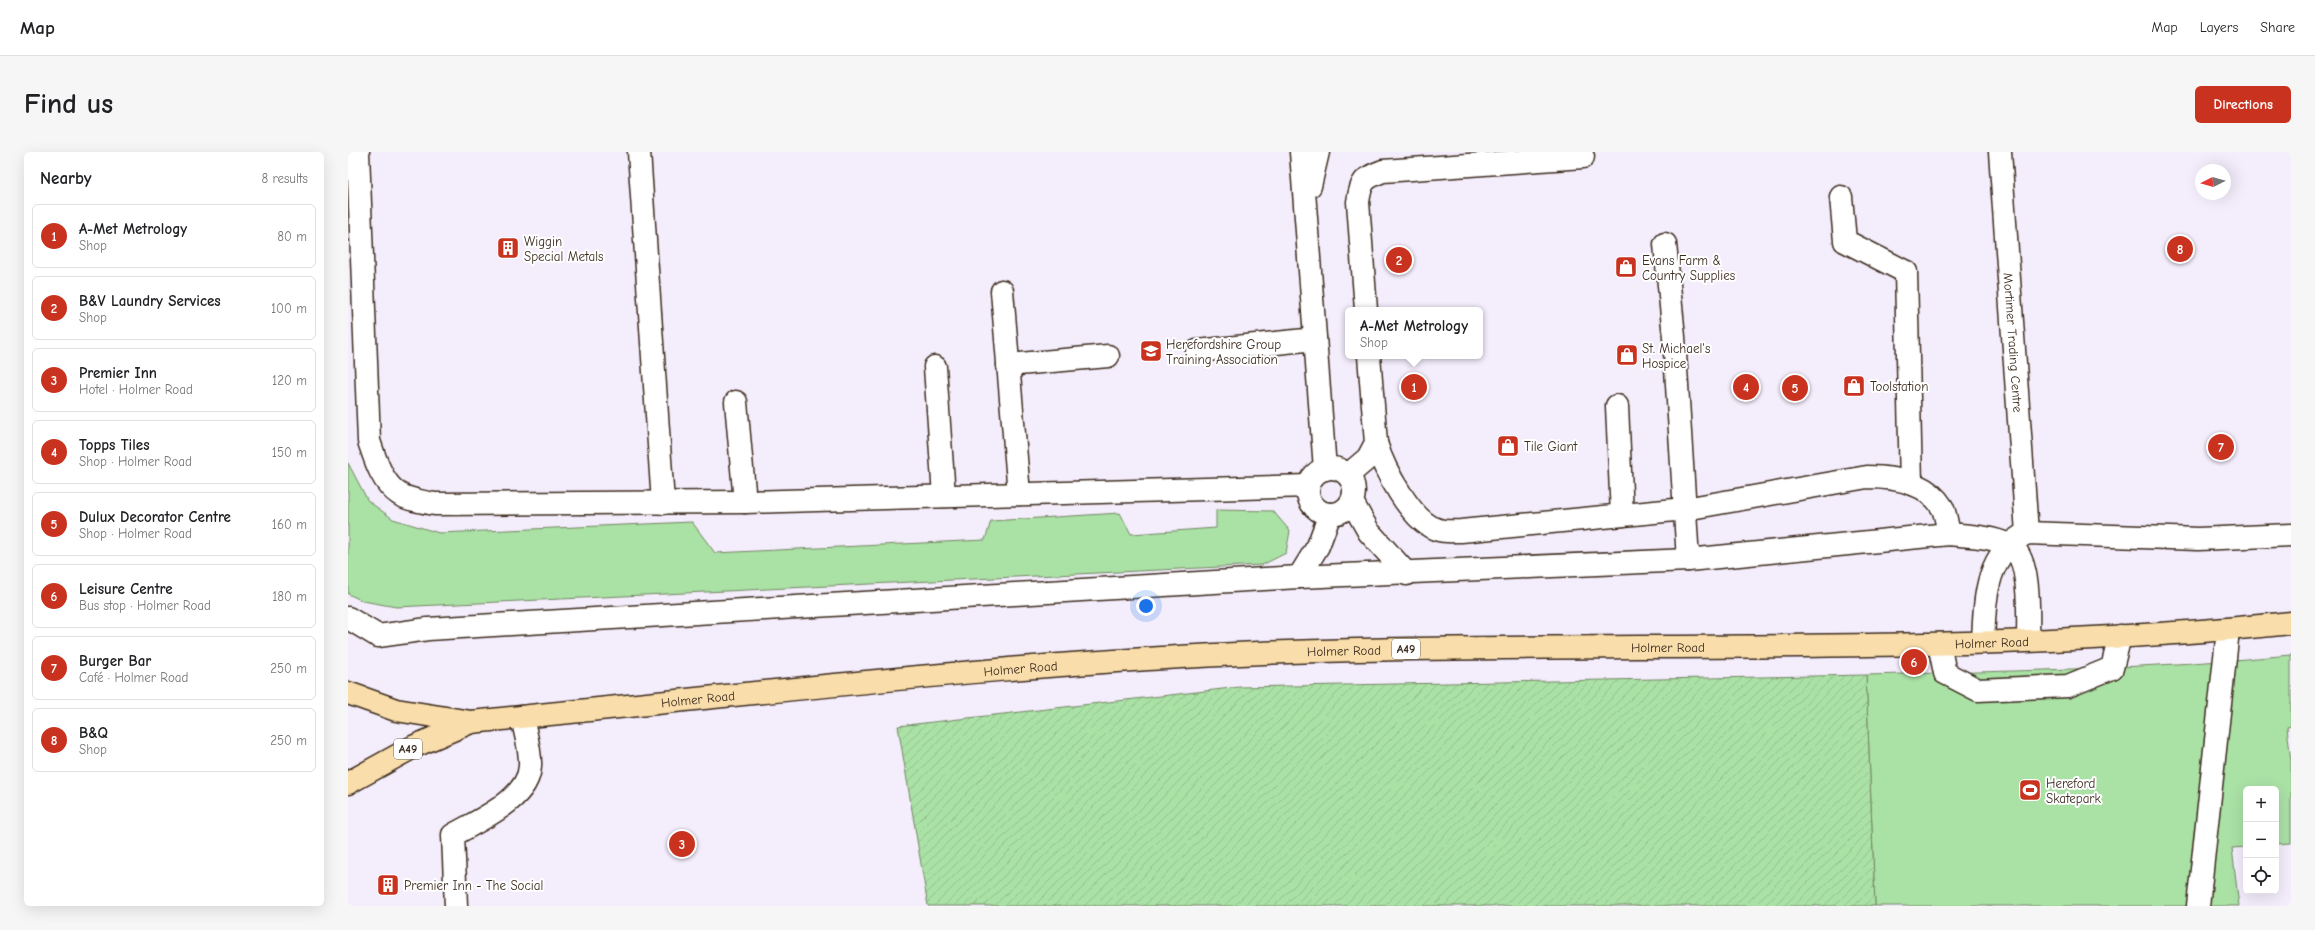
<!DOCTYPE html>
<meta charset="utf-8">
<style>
:root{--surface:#fff;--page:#f6f6f6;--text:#202124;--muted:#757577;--line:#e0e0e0;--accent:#c8321e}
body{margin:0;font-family:"Comic Neue",sans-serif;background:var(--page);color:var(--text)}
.controls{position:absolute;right:12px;bottom:12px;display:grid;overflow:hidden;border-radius:6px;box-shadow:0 4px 16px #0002}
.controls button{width:36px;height:36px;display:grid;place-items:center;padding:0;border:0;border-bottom:1px solid var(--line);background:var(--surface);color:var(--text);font:20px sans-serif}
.compass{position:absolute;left:1847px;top:12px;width:36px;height:36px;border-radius:50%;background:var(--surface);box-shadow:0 4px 16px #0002;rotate:264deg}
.you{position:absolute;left:798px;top:454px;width:14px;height:14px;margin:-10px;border:3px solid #fff;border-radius:50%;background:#1a73e8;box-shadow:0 0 0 6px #1a73e833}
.badge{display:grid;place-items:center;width:26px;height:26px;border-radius:50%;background:var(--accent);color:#fff;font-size:13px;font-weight:700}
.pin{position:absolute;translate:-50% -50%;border:2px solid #fff;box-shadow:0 1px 4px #0006}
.popup{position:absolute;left:997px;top:155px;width:138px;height:52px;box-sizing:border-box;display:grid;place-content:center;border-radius:6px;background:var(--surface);filter:drop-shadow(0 1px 3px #0005);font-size:13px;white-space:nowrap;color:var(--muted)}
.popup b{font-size:15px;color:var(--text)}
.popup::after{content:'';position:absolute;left:50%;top:100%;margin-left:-8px;border:8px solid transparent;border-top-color:var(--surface)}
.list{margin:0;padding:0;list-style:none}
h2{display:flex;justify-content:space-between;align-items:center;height:52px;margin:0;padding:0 16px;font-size:17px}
h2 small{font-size:13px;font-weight:400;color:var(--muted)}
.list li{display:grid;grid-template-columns:26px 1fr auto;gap:12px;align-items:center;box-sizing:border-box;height:64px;margin:0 8px 8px;padding:0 8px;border:1px solid var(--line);border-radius:6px}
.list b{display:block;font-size:15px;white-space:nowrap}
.list p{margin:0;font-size:13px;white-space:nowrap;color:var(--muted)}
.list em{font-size:13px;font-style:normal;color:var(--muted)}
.icon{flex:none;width:22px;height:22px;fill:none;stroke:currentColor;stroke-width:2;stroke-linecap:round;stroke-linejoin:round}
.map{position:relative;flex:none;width:1943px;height:754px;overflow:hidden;border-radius:6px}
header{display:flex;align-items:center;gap:24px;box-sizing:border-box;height:56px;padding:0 20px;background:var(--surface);border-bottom:1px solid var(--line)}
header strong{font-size:19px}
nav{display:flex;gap:22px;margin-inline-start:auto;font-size:14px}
.intro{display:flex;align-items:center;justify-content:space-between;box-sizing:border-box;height:96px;padding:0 24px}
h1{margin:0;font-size:28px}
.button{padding:10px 18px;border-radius:6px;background:var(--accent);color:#fff;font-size:14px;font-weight:700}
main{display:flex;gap:24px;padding:0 24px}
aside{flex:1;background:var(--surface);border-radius:6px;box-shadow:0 4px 16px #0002}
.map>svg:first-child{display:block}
.grass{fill:#aae1a5;stroke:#728662}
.garden{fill:url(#garden-furrows);stroke:#728662}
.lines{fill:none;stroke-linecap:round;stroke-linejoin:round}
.minor-casing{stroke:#3b2a1e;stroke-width:25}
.highway-casing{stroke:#3b2a1e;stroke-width:25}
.minor{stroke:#fff;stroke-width:22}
.highway{stroke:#f9deab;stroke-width:22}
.labels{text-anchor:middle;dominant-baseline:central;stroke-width:4;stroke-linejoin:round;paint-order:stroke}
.shield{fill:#fff;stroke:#766a62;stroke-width:1}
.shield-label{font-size:12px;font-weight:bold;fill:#3b2a1e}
.poi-label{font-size:13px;fill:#3b2a1e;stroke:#fff;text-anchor:start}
.street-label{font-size:13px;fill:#3b2a1e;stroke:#fff}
</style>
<header>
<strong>Map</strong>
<nav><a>Map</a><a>Layers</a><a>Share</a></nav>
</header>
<div class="intro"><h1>Find us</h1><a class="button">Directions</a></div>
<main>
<aside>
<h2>Nearby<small>8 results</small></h2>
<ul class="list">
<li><span class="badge">1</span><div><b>A-Met Metrology</b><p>Shop</p></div><em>80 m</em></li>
<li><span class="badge">2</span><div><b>B&amp;V Laundry Services</b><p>Shop</p></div><em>100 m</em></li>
<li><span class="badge">3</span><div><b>Premier Inn</b><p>Hotel · Holmer Road</p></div><em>120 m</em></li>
<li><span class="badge">4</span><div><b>Topps Tiles</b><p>Shop · Holmer Road</p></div><em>150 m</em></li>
<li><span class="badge">5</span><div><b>Dulux Decorator Centre</b><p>Shop · Holmer Road</p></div><em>160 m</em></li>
<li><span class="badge">6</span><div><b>Leisure Centre</b><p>Bus stop · Holmer Road</p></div><em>180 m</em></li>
<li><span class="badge">7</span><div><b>Burger Bar</b><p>Café · Holmer Road</p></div><em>250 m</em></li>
<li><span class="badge">8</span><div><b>B&amp;Q</b><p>Shop</p></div><em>250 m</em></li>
</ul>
</aside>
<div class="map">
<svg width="1943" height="754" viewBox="0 0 1943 754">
<defs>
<pattern id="garden-furrows" width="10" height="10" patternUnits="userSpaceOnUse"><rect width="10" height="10" fill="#aae1a5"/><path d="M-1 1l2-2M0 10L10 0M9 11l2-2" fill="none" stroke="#93c18e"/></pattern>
</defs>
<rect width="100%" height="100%" fill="#f4edfc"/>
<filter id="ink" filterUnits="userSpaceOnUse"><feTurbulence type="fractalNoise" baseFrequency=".025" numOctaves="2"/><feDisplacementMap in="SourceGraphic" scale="8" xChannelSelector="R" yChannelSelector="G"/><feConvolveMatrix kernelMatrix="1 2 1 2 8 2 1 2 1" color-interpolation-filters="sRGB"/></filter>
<g filter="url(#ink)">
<path class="grass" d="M 0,311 L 20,349 L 45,367 L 91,381 L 344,370 L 367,401 L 637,388 L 643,369 L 772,361 L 783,382 L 868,376 L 868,358 L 925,359 L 942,379 L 938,401 L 914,413 L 48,455 L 15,449 L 0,442 Z
M 1943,503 L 1943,574 L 1939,575 L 1943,609 L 1943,691 L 1928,692 L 1928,637 L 1898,637 L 1898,695 L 1884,696 L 1891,754 L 1527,754 L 1518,523 C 1660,519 1802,517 1943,503 Z"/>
<path class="garden" d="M 1518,523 L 1527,754 L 580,754 L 550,574 L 892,535 Z"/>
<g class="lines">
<g class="minor-casing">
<g id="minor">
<path d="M 10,0 L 21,289 C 27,307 34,331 51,342 C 61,348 75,350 87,352 L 397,350 L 961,334"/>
<path d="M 291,0 L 315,351"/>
<path d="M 953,0 L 977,317"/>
<path id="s1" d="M 1652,0 L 1679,381"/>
<path d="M 962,34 L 970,0"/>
<path d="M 1493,45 L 1497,89 L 1558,120 L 1563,332"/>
<path d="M 1317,92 L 1326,185 L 1340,408"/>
<path d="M 654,139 L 671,342"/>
<path d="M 1018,158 L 1010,50 C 1013,29 1016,26 1035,19 L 1235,5"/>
<path d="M 849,199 L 967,187"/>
<path d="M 660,213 L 760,204"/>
<path d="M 587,215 L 596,344"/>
<path d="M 388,250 L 397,350"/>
<path d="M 1269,254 L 1274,363"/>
<path d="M 1028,291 C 1035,315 1064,372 1091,378 C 1098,380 1106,379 1113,379 L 1337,357 L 1519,325 C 1545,325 1579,330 1594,355 C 1598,362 1599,374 1601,382"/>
<circle cx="983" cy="339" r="23"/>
<path d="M 1000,323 L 1020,306 L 1028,291 L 1021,204"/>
<path d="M 1004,350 L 1021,380 L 1059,422"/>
<path d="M 951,425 L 970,394 L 982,362"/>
<path d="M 0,466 L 30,484 L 80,477 L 951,425 L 1340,408 L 1601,382 C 1621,384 1642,384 1661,393 C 1684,404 1680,466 1680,488"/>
<path d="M 1635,490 C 1637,450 1636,402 1679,381 L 1850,387 L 1943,383"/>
<path d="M 1591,492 L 1597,521 L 1630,538 L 1720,534 L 1764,516 L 1772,484"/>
<path d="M 108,754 L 105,683 C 131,668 181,647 182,614 C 183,599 177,580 174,565"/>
<path d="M 1850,754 L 1880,478"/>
</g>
</g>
<g class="highway-casing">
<g id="highway">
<path id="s2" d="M 0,541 L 48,558 L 123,570 C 418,541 713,504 1009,498 C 1320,491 1633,503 1943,471"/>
<path d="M 0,631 L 67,594 L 123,570"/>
</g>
</g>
<use href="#minor" class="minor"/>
<use href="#highway" class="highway"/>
</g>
</g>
<defs>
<g id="building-square" transform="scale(1.15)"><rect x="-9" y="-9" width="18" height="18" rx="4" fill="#c8321e" stroke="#fff"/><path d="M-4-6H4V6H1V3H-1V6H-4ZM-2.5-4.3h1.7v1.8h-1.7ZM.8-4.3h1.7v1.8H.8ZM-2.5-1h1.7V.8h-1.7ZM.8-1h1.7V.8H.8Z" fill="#fff"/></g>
<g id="shop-square" transform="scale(1.15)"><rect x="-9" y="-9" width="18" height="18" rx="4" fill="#c8321e" stroke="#fff"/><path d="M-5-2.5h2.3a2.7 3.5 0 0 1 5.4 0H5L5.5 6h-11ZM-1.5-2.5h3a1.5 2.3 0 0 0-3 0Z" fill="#fff"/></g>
<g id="university-square" transform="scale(1.15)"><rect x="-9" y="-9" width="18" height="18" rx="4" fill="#c8321e" stroke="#fff"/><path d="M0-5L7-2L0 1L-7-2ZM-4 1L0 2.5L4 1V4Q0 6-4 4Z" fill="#fff"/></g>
<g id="stadium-square" transform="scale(1.15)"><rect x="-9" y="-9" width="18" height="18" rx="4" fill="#c8321e" stroke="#fff"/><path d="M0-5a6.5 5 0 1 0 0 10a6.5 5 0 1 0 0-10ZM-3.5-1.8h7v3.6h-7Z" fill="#fff"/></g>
</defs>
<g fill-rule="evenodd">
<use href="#building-square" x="160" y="96"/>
<use href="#shop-square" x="1278" y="115"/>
<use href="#university-square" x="803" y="199"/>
<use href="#shop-square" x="1279" y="203"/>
<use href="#shop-square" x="1506" y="234"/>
<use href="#shop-square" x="1160" y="294"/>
<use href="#stadium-square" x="1682" y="638"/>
<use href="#building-square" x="40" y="733"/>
</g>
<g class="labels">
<g class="shield">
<rect x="1044" y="487" width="28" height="20" rx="3"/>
<rect x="46" y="587" width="28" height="20" rx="3"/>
</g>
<g class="shield-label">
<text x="1058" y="497">A49</text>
<text x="60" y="597">A49</text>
</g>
<g class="poi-label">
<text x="176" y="89">Wiggin<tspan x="176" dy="15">Special Metals</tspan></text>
<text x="1294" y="108">Evans Farm &amp;<tspan x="1294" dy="15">Country Supplies</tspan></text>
<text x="818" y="192">Herefordshire Group<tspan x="818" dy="15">Training Association</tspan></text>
<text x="1294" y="196">St. Michael's<tspan x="1294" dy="15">Hospice</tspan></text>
<text x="1522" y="234">Toolstation</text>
<text x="1176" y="294">Tile Giant</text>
<text x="1698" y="631">Hereford<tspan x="1698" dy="15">Skatepark</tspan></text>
<text x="56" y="733">Premier Inn - The Social</text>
</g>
<g class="street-label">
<text stroke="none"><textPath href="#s1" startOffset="191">Mortimer Trading Centre</textPath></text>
<text stroke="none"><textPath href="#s2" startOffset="1651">Holmer Road</textPath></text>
<text stroke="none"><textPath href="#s2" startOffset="1327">Holmer Road</textPath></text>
<text stroke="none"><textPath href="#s2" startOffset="1003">Holmer Road</textPath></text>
<text stroke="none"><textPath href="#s2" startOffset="679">Holmer Road</textPath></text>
<text stroke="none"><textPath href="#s2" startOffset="355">Holmer Road</textPath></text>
</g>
</g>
</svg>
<div class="controls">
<button>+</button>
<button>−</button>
<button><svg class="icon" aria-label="locate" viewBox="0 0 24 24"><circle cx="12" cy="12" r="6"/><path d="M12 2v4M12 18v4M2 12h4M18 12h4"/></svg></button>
</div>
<svg class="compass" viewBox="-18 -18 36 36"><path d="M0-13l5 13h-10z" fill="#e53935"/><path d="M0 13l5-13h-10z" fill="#757577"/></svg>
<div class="you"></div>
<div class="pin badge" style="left:1066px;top:235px">1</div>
<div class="popup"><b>A-Met Metrology</b>Shop</div>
<div class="pin badge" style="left:1051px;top:108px">2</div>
<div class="pin badge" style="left:334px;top:692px">3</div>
<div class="pin badge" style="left:1398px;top:235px">4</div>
<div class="pin badge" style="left:1447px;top:236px">5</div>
<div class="pin badge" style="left:1566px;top:510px">6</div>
<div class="pin badge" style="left:1873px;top:295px">7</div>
<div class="pin badge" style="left:1832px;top:97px">8</div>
</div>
</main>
